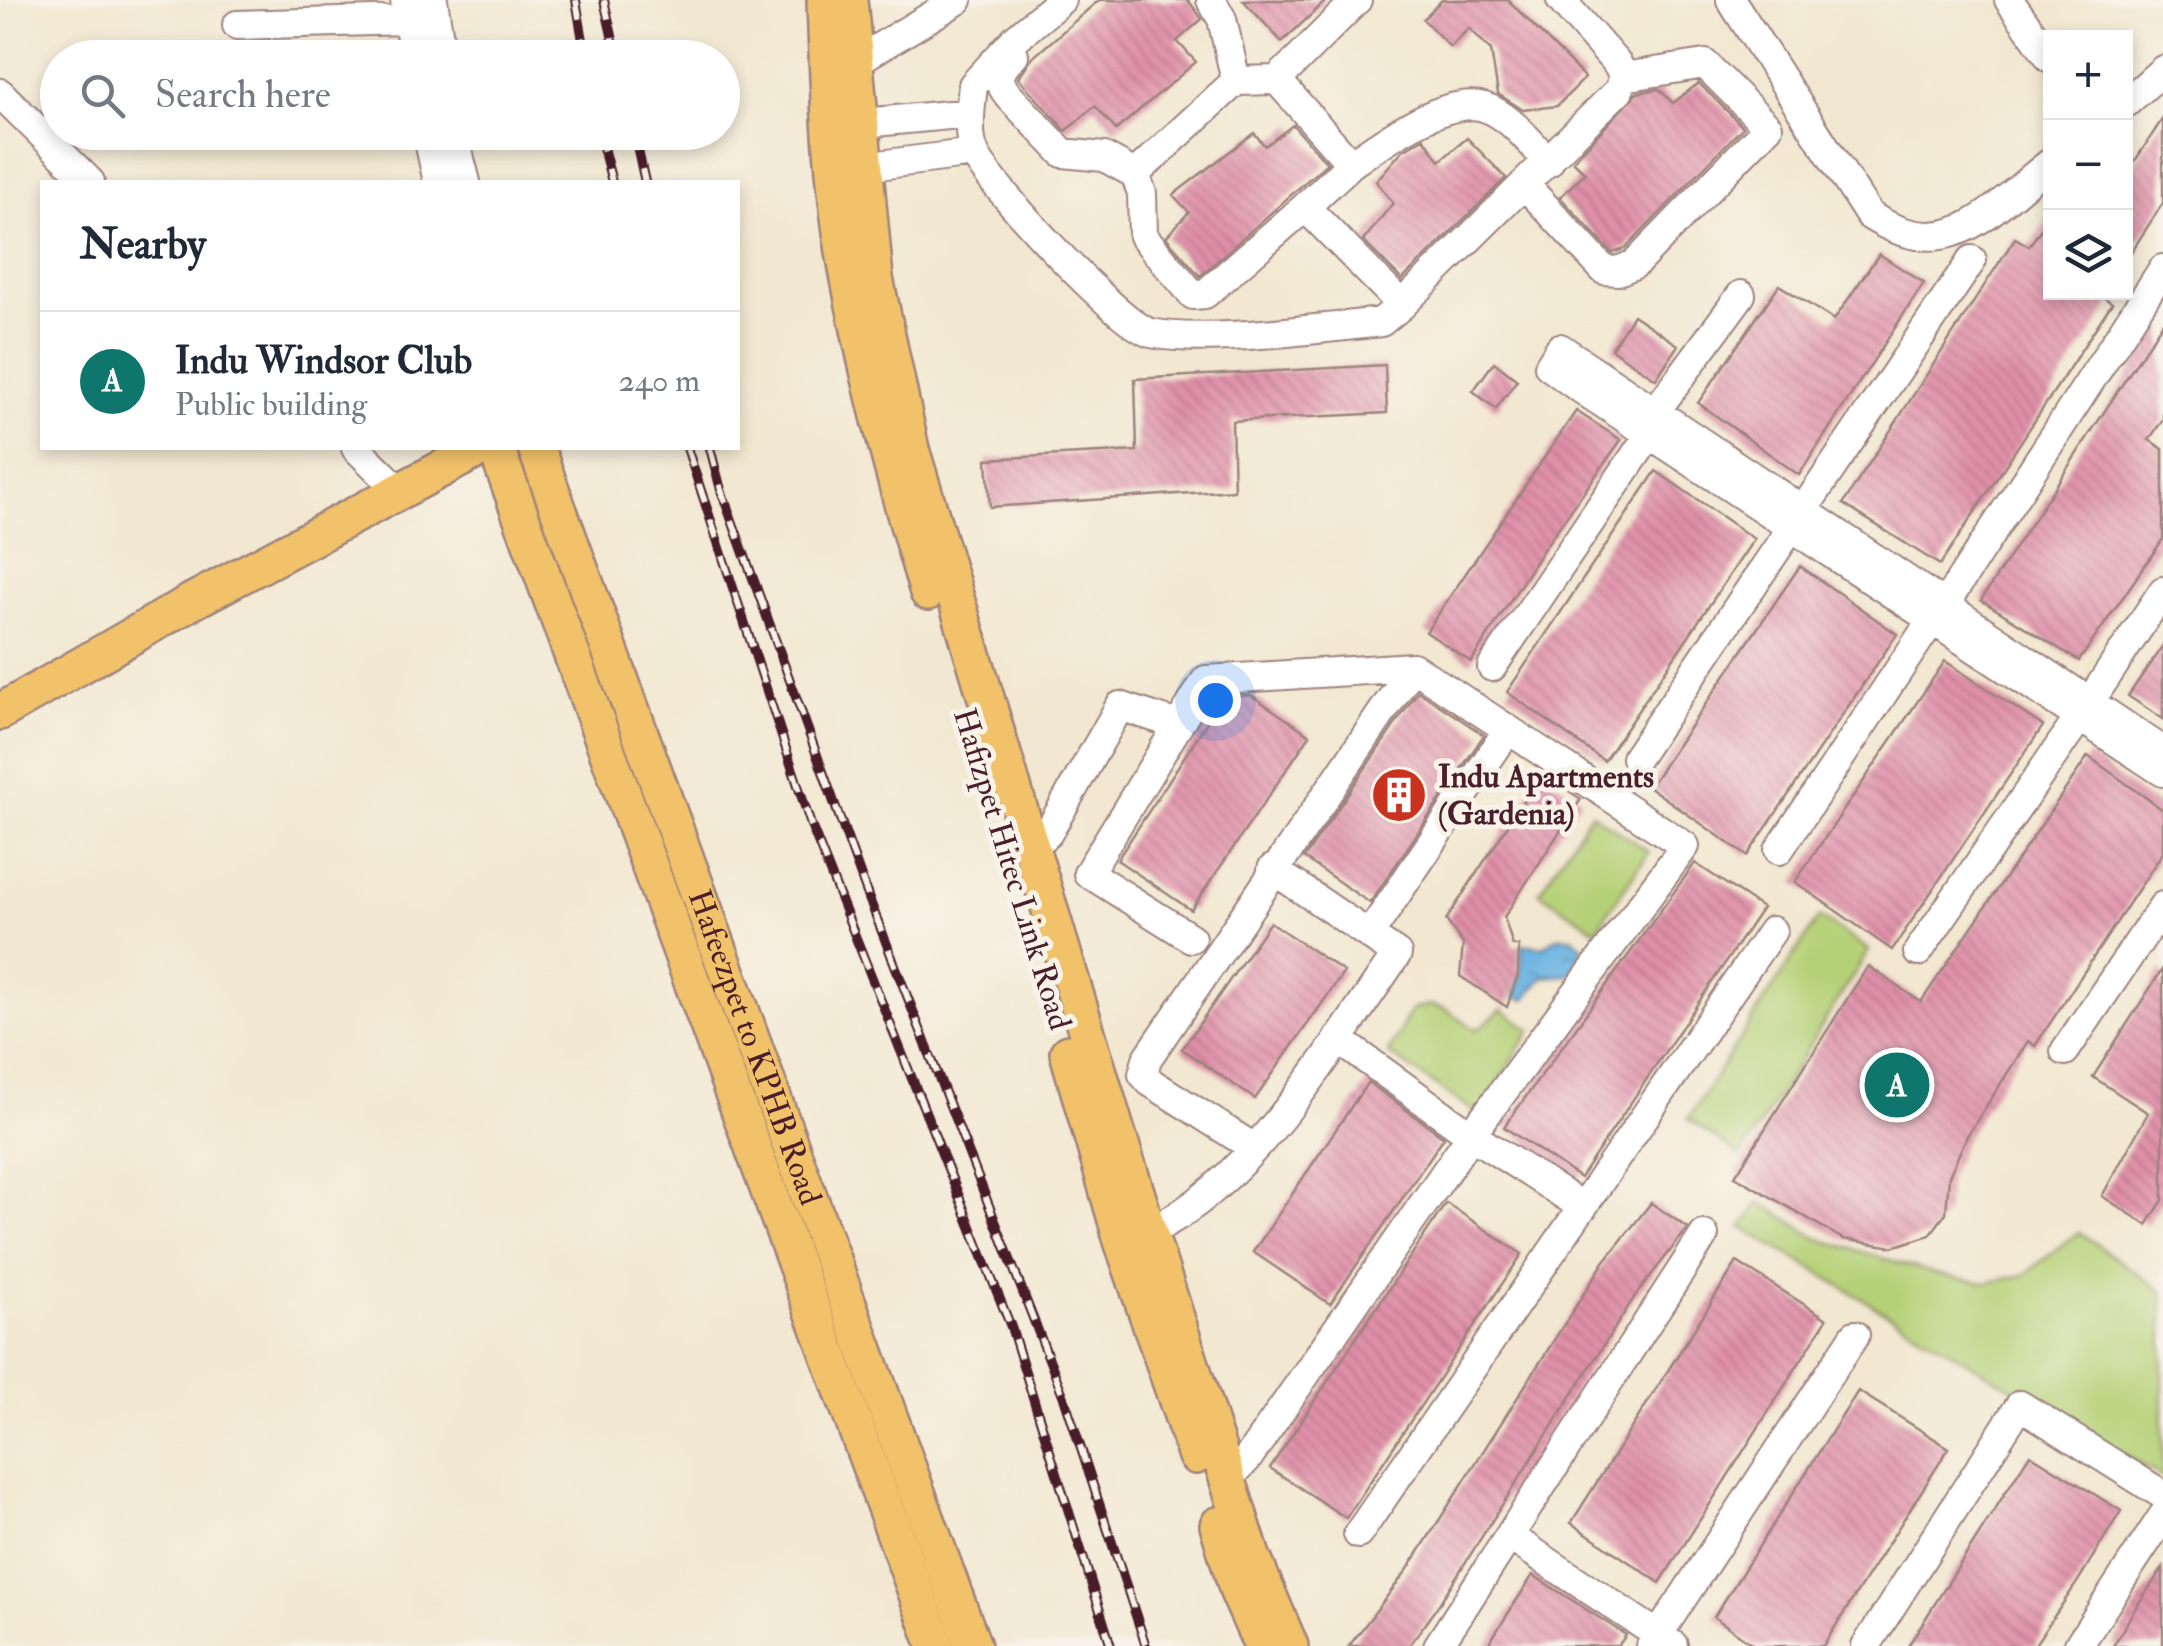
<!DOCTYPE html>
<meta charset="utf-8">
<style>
:root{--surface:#fff;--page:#f6f6f7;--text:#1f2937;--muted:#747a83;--line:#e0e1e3;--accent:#0f766e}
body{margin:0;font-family:"IM FELL Double Pica",serif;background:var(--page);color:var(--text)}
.controls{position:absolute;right:30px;top:30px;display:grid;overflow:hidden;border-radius:0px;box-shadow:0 5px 15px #0003}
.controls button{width:90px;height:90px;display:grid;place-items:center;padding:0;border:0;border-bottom:2px solid var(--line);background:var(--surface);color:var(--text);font:50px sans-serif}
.you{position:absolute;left:1215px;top:700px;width:35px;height:35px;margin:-25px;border:8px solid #fff;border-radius:50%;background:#1a73e8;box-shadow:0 0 0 15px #1a73e833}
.badge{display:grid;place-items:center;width:65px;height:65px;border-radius:50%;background:var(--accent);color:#fff;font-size:32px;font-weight:700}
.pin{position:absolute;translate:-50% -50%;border:5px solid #fff;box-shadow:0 2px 10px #0006}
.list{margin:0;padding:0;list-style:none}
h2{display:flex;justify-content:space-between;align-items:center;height:130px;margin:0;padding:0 40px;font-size:42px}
h2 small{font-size:32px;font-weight:400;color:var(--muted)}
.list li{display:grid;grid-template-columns:65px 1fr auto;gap:30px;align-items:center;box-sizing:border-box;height:140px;padding:0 40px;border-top:2px solid var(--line)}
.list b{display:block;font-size:38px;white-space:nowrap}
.list p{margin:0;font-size:32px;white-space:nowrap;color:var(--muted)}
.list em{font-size:32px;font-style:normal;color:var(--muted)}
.icon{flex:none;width:55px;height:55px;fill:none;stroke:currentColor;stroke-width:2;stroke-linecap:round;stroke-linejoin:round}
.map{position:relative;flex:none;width:2163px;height:1646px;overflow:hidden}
.search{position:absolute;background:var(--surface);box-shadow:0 5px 15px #0003;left:40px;top:40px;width:700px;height:110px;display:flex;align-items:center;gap:25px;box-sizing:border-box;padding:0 35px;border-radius:55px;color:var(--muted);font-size:38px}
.panel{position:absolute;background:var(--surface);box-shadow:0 5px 15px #0003;left:40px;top:180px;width:700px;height:270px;border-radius:0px}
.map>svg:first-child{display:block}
.green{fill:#b5d177;stroke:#807851;stroke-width:2.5}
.water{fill:url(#water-ripples);stroke:#5a6a86;stroke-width:2.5}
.building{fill:url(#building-back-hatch)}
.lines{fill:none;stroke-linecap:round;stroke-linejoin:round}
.minor-casing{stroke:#9e837e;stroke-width:32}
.major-casing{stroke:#9e837e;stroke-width:40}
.minor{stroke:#fff;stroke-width:28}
.major{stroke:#f2c26a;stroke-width:35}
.rail-casing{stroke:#4a1f2b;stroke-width:10}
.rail{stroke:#f7f3e8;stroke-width:6;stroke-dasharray:19;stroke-linecap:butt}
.labels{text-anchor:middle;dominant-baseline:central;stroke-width:10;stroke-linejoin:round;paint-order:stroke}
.poi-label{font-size:32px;font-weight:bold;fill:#4a1f2b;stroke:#f7f3e8;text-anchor:start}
.street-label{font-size:32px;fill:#4a1f2b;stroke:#f7f3e8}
</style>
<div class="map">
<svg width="2163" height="1646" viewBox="0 0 2163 1646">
<defs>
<pattern id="water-ripples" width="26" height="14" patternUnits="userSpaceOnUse" patternTransform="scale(2.5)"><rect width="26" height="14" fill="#6ab4e2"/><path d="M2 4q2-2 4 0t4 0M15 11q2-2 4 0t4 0" fill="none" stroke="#5992b7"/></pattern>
<pattern id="building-back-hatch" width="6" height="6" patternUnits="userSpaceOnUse" patternTransform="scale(2.5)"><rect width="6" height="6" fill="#e191aa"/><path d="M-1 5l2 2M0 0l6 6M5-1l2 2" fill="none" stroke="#b8768b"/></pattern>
</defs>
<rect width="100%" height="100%" fill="#f7f3e8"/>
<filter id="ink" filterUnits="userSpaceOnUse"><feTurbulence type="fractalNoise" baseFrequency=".01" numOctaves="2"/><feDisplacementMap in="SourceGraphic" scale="20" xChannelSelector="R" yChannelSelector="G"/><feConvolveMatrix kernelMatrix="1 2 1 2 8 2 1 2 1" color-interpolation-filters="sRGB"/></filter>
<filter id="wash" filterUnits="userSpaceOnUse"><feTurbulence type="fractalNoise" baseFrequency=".0048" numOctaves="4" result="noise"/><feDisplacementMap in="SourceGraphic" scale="40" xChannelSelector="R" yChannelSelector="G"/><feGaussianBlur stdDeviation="2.25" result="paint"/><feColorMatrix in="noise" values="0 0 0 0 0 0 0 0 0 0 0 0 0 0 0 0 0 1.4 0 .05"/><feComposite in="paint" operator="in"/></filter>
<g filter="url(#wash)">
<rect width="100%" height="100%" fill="#f2e7d0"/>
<path class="green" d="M 1591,813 L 1649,852 L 1596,930 L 1539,892 Z
M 1819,917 L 1869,950 L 1741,1156 L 1688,1119 Z
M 1429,1005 L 1445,1009 L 1477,1030 L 1502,1009 L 1531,1030 L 1479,1115 L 1388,1053 L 1412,1009 Z
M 1760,1202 L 1819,1239 L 1936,1274 L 1985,1283 L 2024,1275 L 2079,1232 L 2163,1292 L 2163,1478 L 1742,1227 Z"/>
<path class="water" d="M 1558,937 L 1572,937 L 1582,946 L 1581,967 L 1571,975 L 1543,977 L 1525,1000 L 1514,997 L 1521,972 L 1522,944 L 1542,947 Z"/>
<g id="blocks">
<path class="building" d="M 1099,0 L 1188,0 L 1202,19 L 1177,41 L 1196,62 L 1116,130 L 1095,106 L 1066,131 L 1018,78 L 1031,59 Z
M 1243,0 L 1327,0 L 1282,42 Z
M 1442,0 L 1508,0 L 1585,78 L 1557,106 L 1523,110 L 1498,94 L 1491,50 L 1469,28 L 1450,47 L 1423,19 Z
M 1699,83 L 1743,127 L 1625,249 L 1612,253 L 1560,197 L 1585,173 L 1573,161 L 1637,93 L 1659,89 L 1673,103 Z
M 2163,118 L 2163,203 L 2126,260 L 2126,154 L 2135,161 Z
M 1293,125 L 1327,163 L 1200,276 L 1166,237 L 1189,212 L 1173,195 L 1254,133 L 1265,146 Z
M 1424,138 L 1440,161 L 1467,138 L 1506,178 L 1402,280 L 1363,241 L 1393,203 L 1376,181 L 1403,150 Z
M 2050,216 L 2050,292 L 2096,292 L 2112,303 L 1940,565 L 1843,504 L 2015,238 L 2029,246 Z
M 1879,254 L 1924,283 L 1799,475 L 1698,403 L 1779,285 L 1834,320 Z
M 1633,315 L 1678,345 L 1656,379 L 1611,349 Z
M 2163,322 L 2163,419 L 2149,440 L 2163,449 L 2163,539 L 2079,661 L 1981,600 Z
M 1494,362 L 1517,380 L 1496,409 L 1473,391 Z
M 1385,365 L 1387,413 L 1232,421 L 1234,490 L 990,507 L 987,459 L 1137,451 L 1135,379 Z
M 1576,411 L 1621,440 L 1544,548 L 1471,662 L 1426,632 Z
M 1656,471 L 1754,539 L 1604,761 L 1507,692 Z
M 1800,566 L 1897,634 L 1747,856 L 1649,787 Z
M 2163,645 L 2163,719 L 2128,696 Z
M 1945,661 L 2043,726 L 1892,950 L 1795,882 Z
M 1418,691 L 1484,735 L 1370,903 L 1304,858 Z
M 1251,695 L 1310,735 L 1191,910 L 1117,860 L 1224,696 Z
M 2088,756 L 2163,810 L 2163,852 L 2035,1046 L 2028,1041 L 1967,1136 L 1949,1176 L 1946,1213 L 1930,1235 L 1893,1247 L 1843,1239 L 1735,1176 L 1868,966 L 1921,1002 Z
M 1542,773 L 1581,799 L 1504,917 L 1513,946 L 1519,946 L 1518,975 L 1507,1007 L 1460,976 L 1463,944 L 1446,920 Z
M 1695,863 L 1762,908 L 1580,1178 L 1504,1127 Z
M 1270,922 L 1344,972 L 1255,1099 L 1182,1049 Z
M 2163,968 L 2163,1200 L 2147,1225 L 2102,1196 L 2148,1113 L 2093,1077 Z
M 1368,1082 L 1444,1137 L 1330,1304 L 1253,1252 Z
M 1446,1203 L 1522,1254 L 1346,1518 L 1270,1468 Z
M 1651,1203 L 1688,1228 L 1635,1296 L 1439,1604 L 1409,1646 L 1349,1646 L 1408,1569 L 1604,1262 Z
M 1737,1262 L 1827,1319 L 1660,1583 L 1571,1523 Z
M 1858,1391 L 1949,1448 L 1823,1646 L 1755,1646 L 1714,1617 Z
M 2030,1454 L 2121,1511 L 2078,1581 L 2034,1646 L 1908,1646 Z
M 2163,1568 L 2163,1646 L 2113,1646 L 2136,1607 Z
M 1533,1575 L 1626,1635 L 1618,1646 L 1487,1646 Z"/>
</g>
</g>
<g filter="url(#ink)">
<use href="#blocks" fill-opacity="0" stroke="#9e837e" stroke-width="2.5"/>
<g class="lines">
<g class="minor-casing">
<path id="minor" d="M 405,0 L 414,58
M 433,0 L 442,58
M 1061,0 L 1016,38 L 973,85 C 971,105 966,135 975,154 C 989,185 1121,326 1151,333 C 1203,344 1325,328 1381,322 L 1402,305 L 1619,90 L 1624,77 L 1618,65 L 1561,0
M 1211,0 L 1222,19 L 1236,81
M 1731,0 L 1869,215 C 1950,267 1987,212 2050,163
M 2009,0 L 2050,58
M 237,25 L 408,20
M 1014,55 L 996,76 L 1007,94 L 1063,153 L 1104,157 L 1135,174 L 1142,193 L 1143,236 L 1193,295 L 1205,294 L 1305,207
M 840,71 L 958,0
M 1277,80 L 1351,164 L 1305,207 L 1402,305
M 0,93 L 90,182
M 2126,103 L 2163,70
M 843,125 L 970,113
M 427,132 L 438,182
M 453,132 L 466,182
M 1351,164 C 1382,142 1445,96 1484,107 C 1510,115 1531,144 1549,162
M 847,169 L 974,153
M 1135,174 L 1236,81 L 1277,80 L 1357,0
M 1526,186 L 1604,270 L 1618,271 L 1635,264 L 1768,127 L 1705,64 L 1624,77
M 1655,412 L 1741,295
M 356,448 L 399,490
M 1945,604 L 2163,269
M 1492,667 L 1649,435
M 2089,703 L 2163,591
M 2163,751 L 1560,348 L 1549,366 L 1572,383 L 2163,772
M 1636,758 L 1972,260
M 1029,847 L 1048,833 L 1120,706 L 1178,725
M 1779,850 L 1932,620
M 1369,935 L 1508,730
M 1191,938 L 1088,873 L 1206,680 L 1413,667 L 1685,846 L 1471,1135 L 1248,1458 L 1228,1479
M 1918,952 L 2079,718
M 1338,1039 L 1471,1135 L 1583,1207
M 2065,1051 L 2163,906
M 1254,1148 L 1150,1082 L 1143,1074 L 1147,1059 L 1413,667
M 1134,1237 C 1241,1202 1334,1044 1397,954 L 1272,869
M 1358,1534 L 1772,931
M 1512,1538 L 1673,1645
M 1438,1646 L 1704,1235
M 1651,1646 L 1855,1335
M 1866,1646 L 2020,1405 L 2163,1495
M 2078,1646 L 2163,1516"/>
</g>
<g class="major-casing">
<g id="major">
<path d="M 825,0 C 828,91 831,184 848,274 C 868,382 896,487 928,592"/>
<path d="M 849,0 L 875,278 L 911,449 L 1116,1129 L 1252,1556 L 1290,1646"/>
<path d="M 496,448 L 936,1646"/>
<path id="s1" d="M 536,448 L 973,1646"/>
<path d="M 0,712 L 191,602 L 481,448"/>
<path d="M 1068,1053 L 1122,1241 L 1196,1456"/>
<path d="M 1218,1525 L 1238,1592 L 1262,1646"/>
</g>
</g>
<use href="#minor" class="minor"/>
<use href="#major" class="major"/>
<g class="rail-casing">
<path id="rail" d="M 576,0 L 586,58
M 604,0 L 617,58
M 599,132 L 612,182
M 634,132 L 645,182
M 687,448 L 811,825 L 1011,1327 L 1111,1646
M 710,448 L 721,490 L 868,896 L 1065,1400 L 1146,1646"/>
</g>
<use href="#rail" class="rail"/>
</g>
</g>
<defs>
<g id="building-disc" transform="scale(2.875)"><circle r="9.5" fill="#c8321e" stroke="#f7f3e8"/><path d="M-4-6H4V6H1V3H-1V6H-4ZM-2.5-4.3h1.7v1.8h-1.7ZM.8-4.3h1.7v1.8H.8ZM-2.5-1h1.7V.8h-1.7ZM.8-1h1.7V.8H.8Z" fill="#fff"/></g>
</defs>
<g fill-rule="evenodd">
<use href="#building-disc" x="1399" y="795"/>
</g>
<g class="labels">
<g class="poi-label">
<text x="1438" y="777">Indu Apartments<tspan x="1438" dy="37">(Gardenia)</tspan></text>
</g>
<g class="street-label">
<text transform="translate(1012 869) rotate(73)">Hafizpet Hitec Link Road</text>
<text stroke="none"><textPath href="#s1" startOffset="638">Hafeezpet to KPHB Road</textPath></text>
</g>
</g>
</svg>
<div class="controls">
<button>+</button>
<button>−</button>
<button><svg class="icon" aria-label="layers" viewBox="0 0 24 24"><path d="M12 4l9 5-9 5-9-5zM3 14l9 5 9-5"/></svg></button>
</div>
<div class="you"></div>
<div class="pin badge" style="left:1897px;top:1085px">A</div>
<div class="search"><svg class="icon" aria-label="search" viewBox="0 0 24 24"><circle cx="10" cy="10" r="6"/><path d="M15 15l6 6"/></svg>Search here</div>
<section class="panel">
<h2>Nearby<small></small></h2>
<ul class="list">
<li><span class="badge">A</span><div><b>Indu Windsor Club</b><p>Public building</p></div><em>240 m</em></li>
</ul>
</section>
</div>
